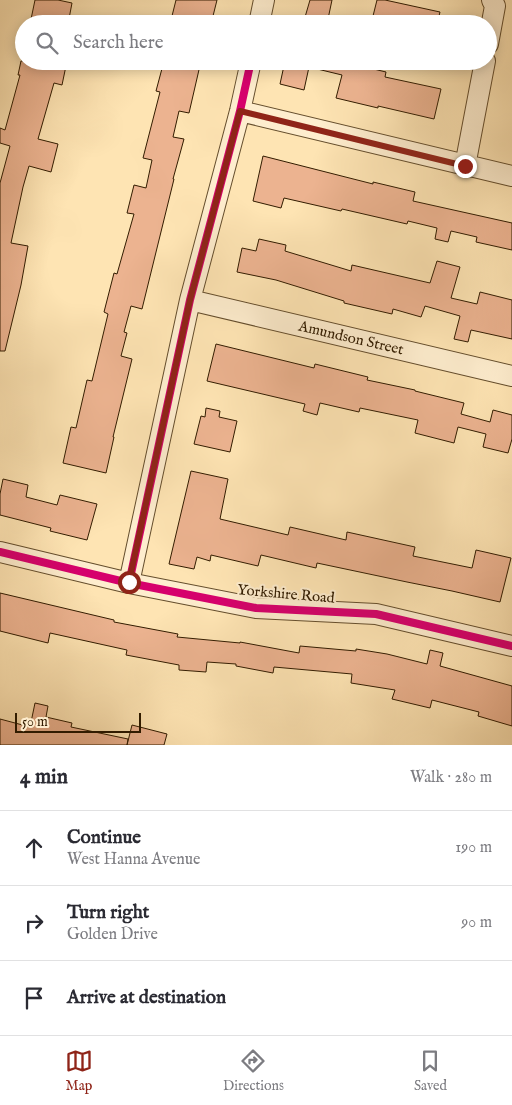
<!DOCTYPE html>
<meta charset="utf-8">
<style>
:root{--surface:#fff;--page:#f7f7f7;--text:#2b2b33;--muted:#7c7c81;--line:#e1e1e2;--accent:#8f2418}
body{margin:0;font-family:"IM FELL English",serif;background:var(--page);color:var(--text)}
.scale{position:absolute;left:15px;bottom:12px;width:126px;box-sizing:border-box;padding-left:5px;border:2px solid #321c00;border-top:0;font-size:14px;line-height:18px;white-space:nowrap;color:#321c00;-webkit-text-stroke:4px #feedce;paint-order:stroke}
.stop{position:absolute;width:15px;height:15px;margin:-11px;border:4px solid #8f2418;border-radius:50%;background:#fff}
.stop.end{background:#8f2418;border-color:#fff;box-shadow:0 1px 5px #0008}
.list{margin:0;padding:0;list-style:none}
h2{display:flex;justify-content:space-between;align-items:center;height:65px;margin:0;padding:0 20px;font-size:21px}
h2 small{font-size:16px;font-weight:400;color:var(--muted)}
.list li{display:grid;grid-template-columns:32px 1fr auto;gap:15px;align-items:center;box-sizing:border-box;height:75px;padding:0 20px;border-top:1px solid var(--line)}
.list b{display:block;font-size:19px;white-space:nowrap}
.list p{margin:0;font-size:16px;white-space:nowrap;color:var(--muted)}
.list em{font-size:16px;font-style:normal;color:var(--muted)}
.icon{flex:none;width:28px;height:28px;fill:none;stroke:currentColor;stroke-width:2;stroke-linecap:round;stroke-linejoin:round}
.map{position:relative;flex:none;width:512px;height:745px;overflow:hidden}
.search{position:absolute;background:var(--surface);box-shadow:0 2px 12px #0003;left:15px;right:15px;top:15px;height:55px;display:flex;align-items:center;gap:12px;box-sizing:border-box;padding:0 18px;border-radius:28px;color:var(--muted);font-size:19px}
.sheet{height:290px;background:var(--surface)}
nav{display:flex;justify-content:space-around;align-items:center;box-sizing:border-box;height:70px;border-top:1px solid var(--line);background:var(--surface);font-size:14px;color:var(--muted)}
nav a{display:grid;justify-items:center;gap:2px}
nav .on{color:var(--accent)}
.map>svg:first-child{display:block}
.building{fill:#ecb390;stroke:#321c00}
.lines{fill:none;stroke-linecap:round;stroke-linejoin:round}
.street-casing{stroke:#654e2d;stroke-width:22}
.street{stroke:#feedce;stroke-width:20}
.cycleway-casing{stroke:#feedce;stroke-width:11}
.cycleway{stroke:#d6006c;stroke-width:8}
.route{stroke:#8f2418;stroke-width:6}
.labels{text-anchor:middle;dominant-baseline:central;stroke-width:4;stroke-linejoin:round;paint-order:stroke}
.street-label{font-size:15px;fill:#321c00;stroke:#feedce}
</style>
<div class="map">
<svg width="512" height="745" viewBox="0 0 512 745">
<rect width="100%" height="100%" fill="#fee4b3"/>
<filter id="stains"><feTurbulence type="fractalNoise" baseFrequency=".004" numOctaves="4"/><feColorMatrix values="0 0 0 0 .2 0 0 0 0 .09 0 0 0 0 .02 0 0 0 .5 -.17"/></filter>
<radialGradient id="worn" r=".72"><stop offset=".6" stop-color="#630" stop-opacity="0"/><stop offset="1" stop-color="#630" stop-opacity=".3"/></radialGradient>
<path class="building" d="M 35,0 L 58,0 L 72,3 L 68,24 L 30,24 Z
M 176,0 L 217,0 L 211,24 L 170,24 Z
M 310,0 L 332,0 L 328,19 L 326,19 L 325,24 L 303,24 Z
M 377,0 L 385,0 L 440,12 L 437,24 L 391,24 L 372,20 Z
M 21,61 L 67,61 L 62,85 L 54,83 L 38,139 L 58,144 L 51,172 L 29,166 L 23,187 L 11,243 L 28,246 L 21,285 L 5,351 L 0,351 L 0,183 L 10,146 L 0,143 L 0,128 L 5,130 L 20,75 L 18,75 Z
M 164,61 L 201,61 L 189,113 L 179,111 L 173,137 L 184,139 L 173,179 L 174,179 L 142,309 L 131,306 L 124,332 L 127,333 L 121,356 L 132,359 L 113,437 L 114,437 L 106,473 L 63,463 L 71,427 L 76,428 L 87,380 L 92,381 L 108,314 L 104,312 L 114,273 L 117,274 L 134,214 L 127,213 L 134,185 L 146,188 L 152,160 L 143,158 L 160,92 L 156,91 Z
M 285,61 L 308,66 L 308,61 L 341,61 L 386,72 L 385,77 L 441,89 L 434,119 L 378,106 L 378,108 L 336,98 L 342,75 L 309,67 L 304,90 L 280,84 Z
M 263,156 L 373,184 L 373,182 L 415,192 L 413,201 L 512,223 L 512,250 L 476,242 L 477,237 L 451,231 L 448,242 L 435,239 L 437,228 L 408,221 L 407,224 L 342,209 L 341,211 L 284,198 L 281,208 L 253,201 Z
M 259,239 L 286,245 L 285,251 L 351,271 L 352,265 L 430,283 L 437,261 L 460,267 L 451,298 L 477,304 L 480,292 L 512,300 L 512,339 L 471,330 L 468,342 L 454,339 L 460,316 L 425,306 L 421,317 L 393,309 L 392,314 L 344,303 L 344,301 L 276,280 L 237,272 L 242,248 L 256,251 Z
M 216,344 L 314,368 L 315,364 L 368,377 L 367,380 L 415,390 L 415,391 L 464,403 L 461,414 L 490,422 L 493,410 L 512,415 L 512,439 L 508,453 L 483,447 L 486,434 L 458,427 L 454,443 L 415,433 L 418,420 L 360,408 L 359,412 L 320,403 L 317,415 L 303,411 L 305,404 L 207,381 Z
M 206,408 L 220,411 L 219,417 L 237,421 L 230,452 L 194,444 L 201,416 L 205,417 Z
M 191,471 L 228,479 L 220,519 L 288,535 L 290,527 L 346,540 L 347,532 L 415,547 L 413,556 L 472,568 L 476,550 L 511,558 L 500,602 L 452,591 L 407,582 L 317,563 L 316,568 L 261,555 L 258,566 L 211,555 L 210,561 L 197,557 L 194,569 L 169,564 Z
M 3,479 L 28,485 L 26,497 L 57,505 L 60,495 L 97,504 L 87,540 L 50,531 L 51,528 L 0,515 L 0,494 Z
M 0,593 L 114,620 L 114,622 L 178,634 L 177,637 L 240,643 L 240,642 L 299,653 L 300,646 L 356,651 L 356,649 L 387,654 L 427,664 L 430,650 L 443,653 L 440,666 L 512,686 L 512,726 L 478,716 L 479,712 L 432,700 L 430,708 L 392,699 L 395,690 L 351,683 L 352,674 L 274,667 L 273,673 L 236,666 L 236,664 L 207,662 L 206,672 L 179,670 L 179,665 L 126,655 L 127,650 L 50,633 L 48,643 L 0,631 Z
M 35,703 L 48,706 L 46,717 L 72,723 L 71,727 L 128,739 L 127,745 L 0,745 L 0,719 L 30,727 Z
M 132,725 L 167,734 L 164,745 L 127,745 Z"/>
<g class="lines">
<g class="street-casing">
<path id="street" d="M 259,24 L 264,0
M 488,44 L 495,6 L 492,0
M 240,111 L 512,176
M 465,166 L 485,61
M 190,300 L 512,376
M 0,552 L 129,583 L 256,608 L 376,614 L 512,646
M 129,583 L 190,300 L 240,111 L 251,61"/>
</g>
<use href="#street" class="street"/>
<g class="cycleway-casing">
<path id="cycleway" d="M 0,552 L 129,583 L 256,608 L 376,614 L 512,646
M 129,583 L 190,300 L 240,111 L 251,61"/>
</g>
<use href="#cycleway" class="cycleway"/>
</g>
<g class="lines">
<path class="route" d="M 129,582 L 190,300 L 240,111 L 465,166"/>
</g>
<g class="labels">
<g class="street-label">
<text transform="translate(351 338) rotate(13)">Amundson Street</text>
<text transform="translate(286 594) rotate(5)">Yorkshire Road</text>
</g>
</g>
<rect width="100%" height="100%" filter="url(#stains)"/>
<rect width="100%" height="100%" fill="url(#worn)"/>
</svg>
<div class="scale">50 m</div>
<div class="stop" style="left:129px;top:582px"></div>
<div class="stop end" style="left:465px;top:166px"></div>
<div class="search"><svg class="icon" aria-label="search" viewBox="0 0 24 24"><circle cx="10" cy="10" r="6"/><path d="M15 15l6 6"/></svg>Search here</div>
</div>
<section class="sheet">
<h2>4 min<small>Walk · 280 m</small></h2>
<ul class="list">
<li><svg class="icon" aria-label="ahead" viewBox="0 0 24 24"><path d="M12 20V5M6 11l6-6 6 6"/></svg><div><b>Continue</b><p>West Hanna Avenue</p></div><em>190 m</em></li>
<li><svg class="icon" aria-label="right" viewBox="0 0 24 24"><path d="M7 20v-9h11M14 6l5 5-5 5"/></svg><div><b>Turn right</b><p>Golden Drive</p></div><em>90 m</em></li>
<li><svg class="icon" aria-label="arrive" viewBox="0 0 24 24"><path d="M6 21V4h12l-3 4 3 4H6"/></svg><div><b>Arrive at destination</b></div></li>
</ul>
</section>
<nav>
<a class="on"><svg class="icon" aria-label="map" viewBox="0 0 24 24"><path d="M3 6l6-2 6 2 6-2v14l-6 2-6-2-6 2zM9 4v14M15 6v14"/></svg>Map</a>
<a><svg class="icon" aria-label="directions" viewBox="0 0 24 24"><path d="M12 3l9 9-9 9-9-9zM9 14v-3h6M13 9l2 2-2 2"/></svg>Directions</a>
<a><svg class="icon" aria-label="saved" viewBox="0 0 24 24"><path d="M7 4h10v16l-5-4-5 4z"/></svg>Saved</a>
</nav>
